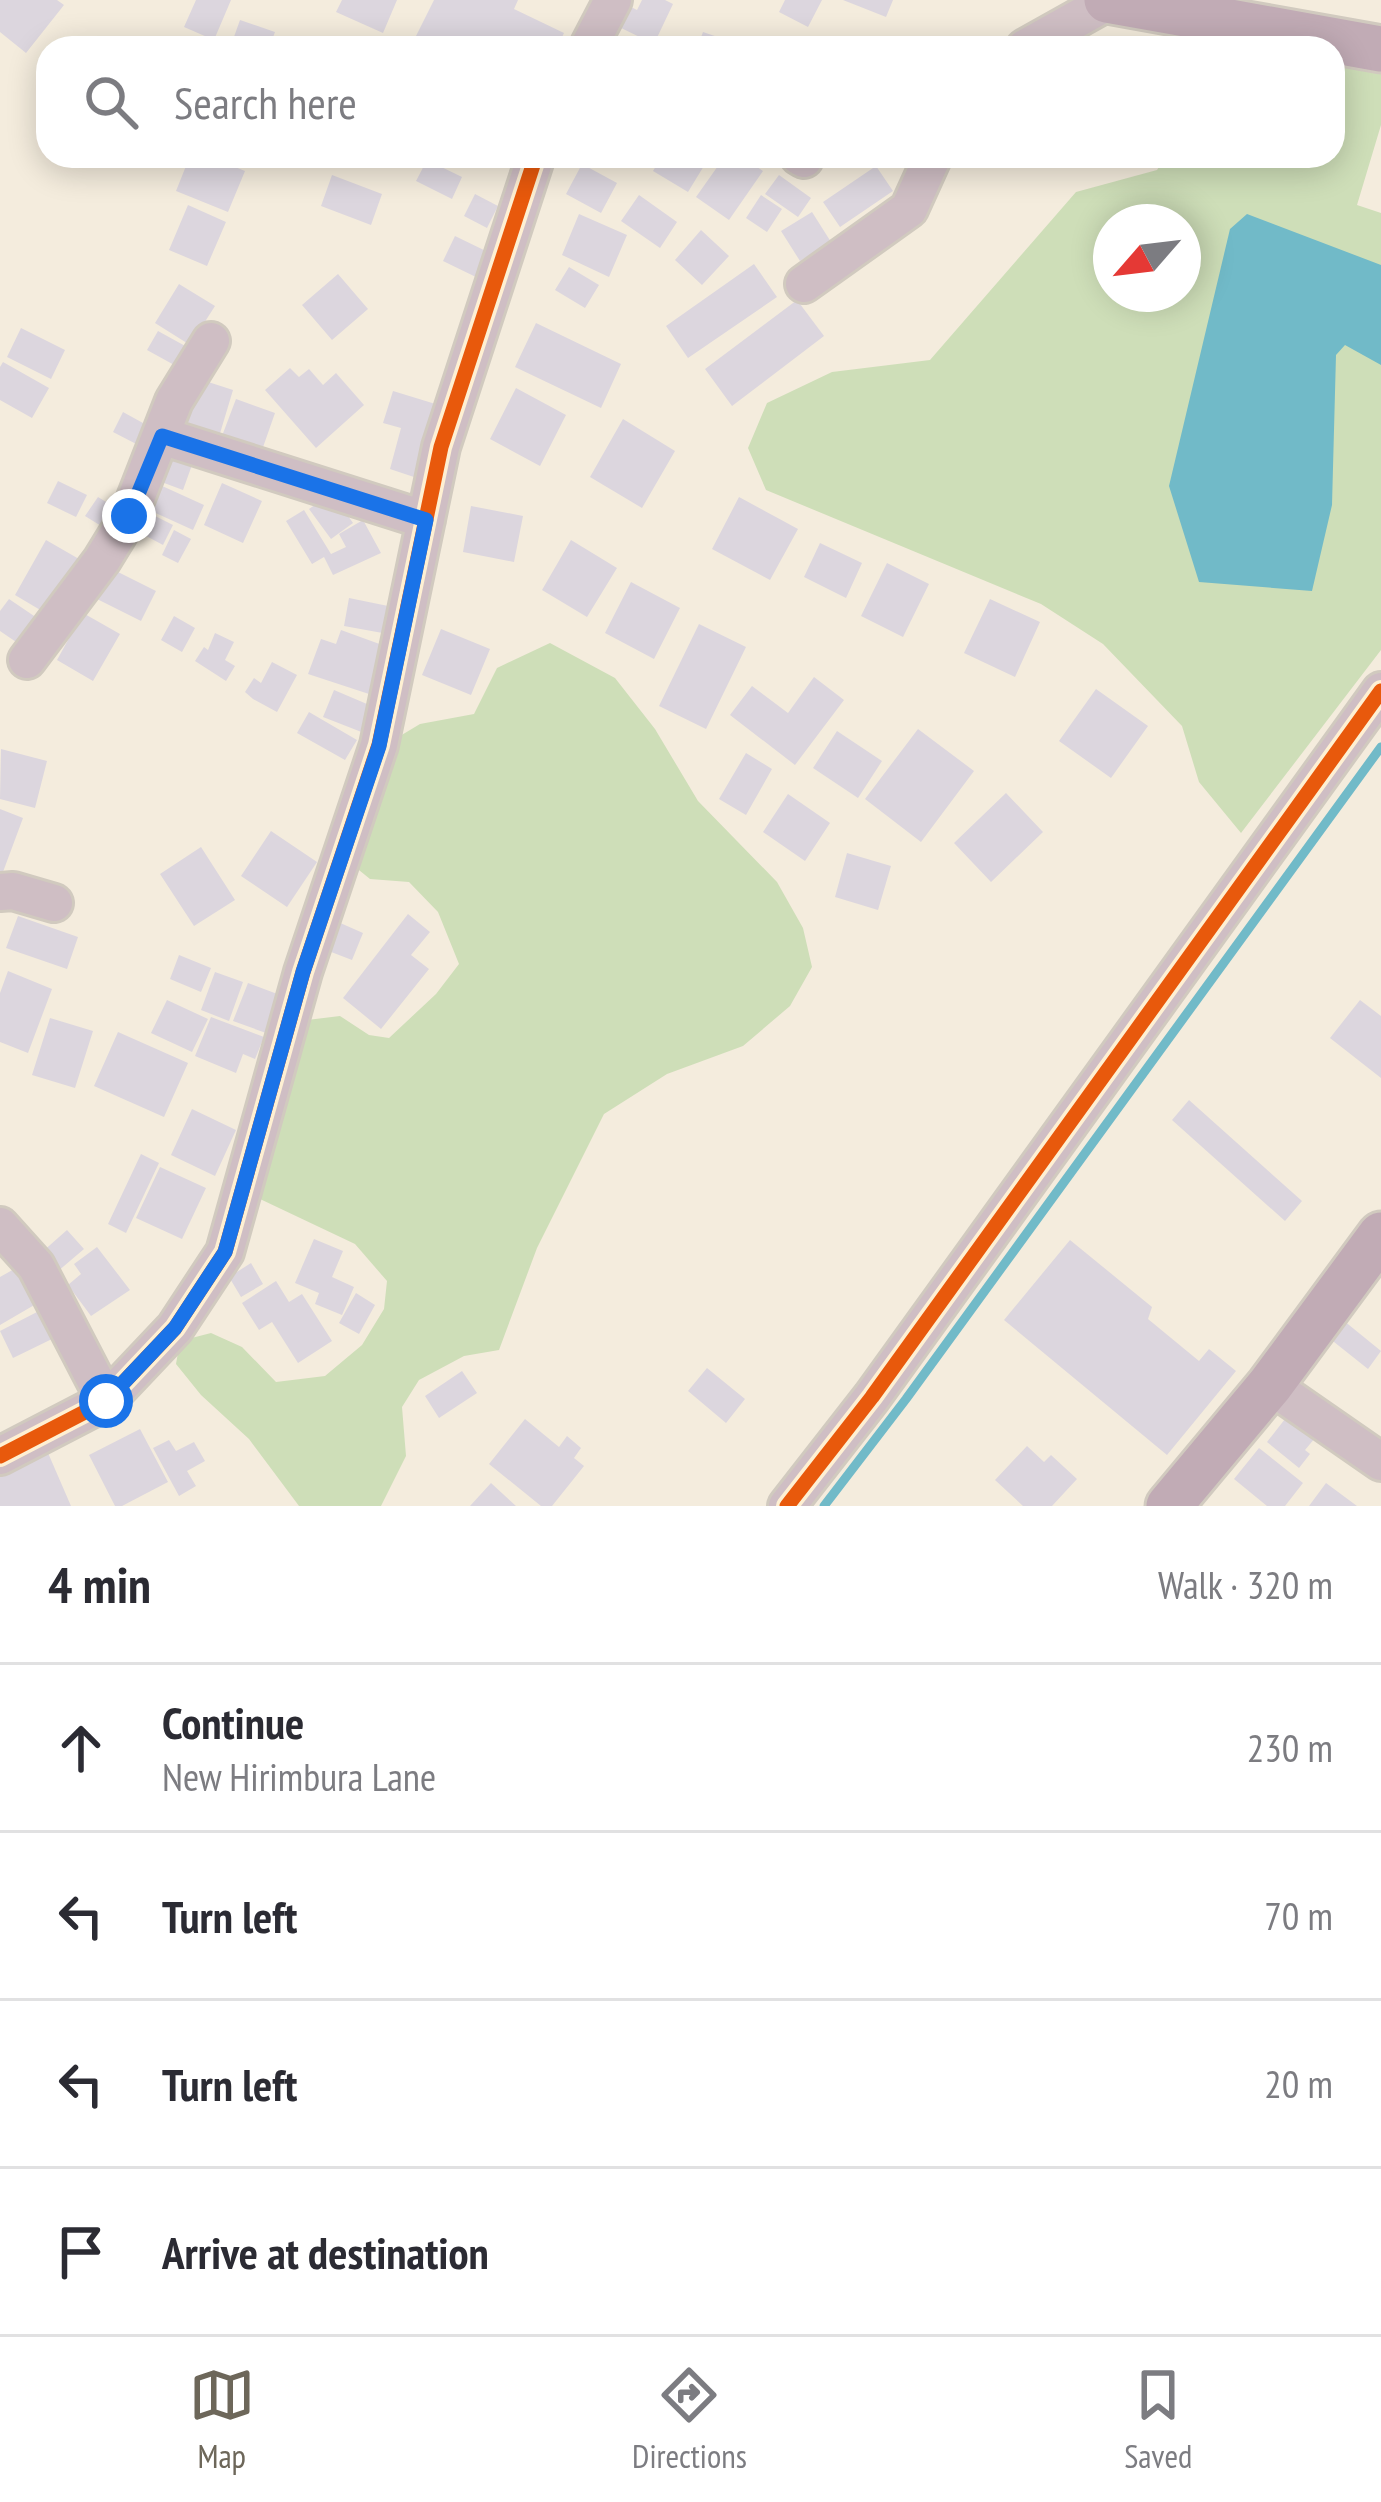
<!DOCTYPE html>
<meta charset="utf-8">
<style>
:root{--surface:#fff;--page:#f2f2f3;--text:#2b2b33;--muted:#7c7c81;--line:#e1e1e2;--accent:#6d675a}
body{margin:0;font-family:"PT Sans Narrow",sans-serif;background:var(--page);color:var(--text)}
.compass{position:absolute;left:1093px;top:204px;width:108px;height:108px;border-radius:50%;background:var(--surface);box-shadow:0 6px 30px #0003;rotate:242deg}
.stop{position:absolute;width:36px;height:36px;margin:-27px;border:9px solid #1a73e8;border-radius:50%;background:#fff}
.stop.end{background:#1a73e8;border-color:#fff;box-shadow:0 3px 12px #0008}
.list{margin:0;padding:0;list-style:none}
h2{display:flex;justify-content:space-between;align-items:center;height:156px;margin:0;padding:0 48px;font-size:51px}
h2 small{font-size:39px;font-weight:400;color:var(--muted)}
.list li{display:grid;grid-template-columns:78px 1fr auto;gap:36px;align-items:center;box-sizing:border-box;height:168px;padding:0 48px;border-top:3px solid var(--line)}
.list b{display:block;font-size:45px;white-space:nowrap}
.list p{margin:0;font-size:39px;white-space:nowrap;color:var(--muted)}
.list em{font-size:39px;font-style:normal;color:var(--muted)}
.icon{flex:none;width:66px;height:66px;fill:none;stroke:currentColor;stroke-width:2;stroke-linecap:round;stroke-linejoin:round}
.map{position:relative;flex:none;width:1381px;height:1506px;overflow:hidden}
.search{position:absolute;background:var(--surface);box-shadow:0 6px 30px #0003;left:36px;right:36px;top:36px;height:132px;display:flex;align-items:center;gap:30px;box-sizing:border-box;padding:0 42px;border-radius:36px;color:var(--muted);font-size:45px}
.sheet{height:828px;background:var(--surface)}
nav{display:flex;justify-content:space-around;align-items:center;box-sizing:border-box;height:168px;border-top:3px solid var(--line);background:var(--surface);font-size:33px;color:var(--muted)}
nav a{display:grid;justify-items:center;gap:6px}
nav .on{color:var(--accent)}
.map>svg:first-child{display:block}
.green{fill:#cedeb8;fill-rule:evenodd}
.water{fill:#71bac8}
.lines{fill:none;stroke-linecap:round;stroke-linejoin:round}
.stream{stroke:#71bac8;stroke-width:9}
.building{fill:#dcd6de}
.minor-casing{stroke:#d1cabf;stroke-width:42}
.major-casing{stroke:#d1cabf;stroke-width:51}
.minor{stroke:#cfbec4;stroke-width:36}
.major{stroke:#c1abb5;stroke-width:45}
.cycleway-casing{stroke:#fef0d3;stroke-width:22}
.cycleway{stroke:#e8590c;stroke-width:15}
.route{stroke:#1a73e8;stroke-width:15}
</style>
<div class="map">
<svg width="1381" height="1506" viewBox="0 0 1381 1506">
<rect width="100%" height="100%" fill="#f4ecdd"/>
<path class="green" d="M 1333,54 L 1381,70 L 1381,125 L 1357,205 L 1381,213 L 1381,650 L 1241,833 L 1199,782 L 1182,726 L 1103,644 L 1041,604 L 766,490 L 748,448 L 767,403 L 832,372 L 930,360 L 1076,192 L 1157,170 L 1166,156 L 1333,156 ZM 1111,222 L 1183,222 L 1183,294 L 1111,294 Z
M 550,643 L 615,678 L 655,729 L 698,801 L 777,882 L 803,928 L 812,967 L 790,1006 L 743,1046 L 667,1074 L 604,1114 L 537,1248 L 499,1350 L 464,1356 L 419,1380 L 402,1407 L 406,1456 L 381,1506 L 299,1506 L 249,1439 L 201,1395 L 176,1364 L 180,1341 L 211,1333 L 242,1347 L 276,1382 L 325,1376 L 362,1345 L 384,1309 L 387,1281 L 355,1244 L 260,1199 L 253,1184 L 299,1021 L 340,1016 L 369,1035 L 389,1038 L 436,994 L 459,964 L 438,912 L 409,882 L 370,879 L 354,866 L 390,742 L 420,724 L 474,714 L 497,668 Z"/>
<path class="water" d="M 1247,214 L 1381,265 L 1381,365 L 1345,345 L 1336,355 L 1332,505 L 1312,591 L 1199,582 L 1169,486 L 1230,229 Z"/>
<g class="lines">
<path class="stream" d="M 824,1506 L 906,1399 L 1381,747"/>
</g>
<path class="building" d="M 0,0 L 57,0 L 64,5 L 26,53 L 0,32 Z
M 196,0 L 231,0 L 214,40 L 184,27 Z
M 342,0 L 397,0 L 383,33 L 336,12 Z
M 434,0 L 518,0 L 514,9 L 564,33 L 557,48 L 410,48 Z
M 642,0 L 665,0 L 673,4 L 654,44 L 617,26 L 627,5 L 637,10 Z
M 785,0 L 822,0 L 808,27 L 779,12 Z
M 843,0 L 893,0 L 886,17 Z
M 240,20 L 275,32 L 269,48 L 230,48 Z
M 703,32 L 747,47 L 747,48 L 697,48 Z
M 190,156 L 208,156 L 245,171 L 228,212 L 176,191 Z
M 662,156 L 710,156 L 688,192 L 653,171 Z
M 725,156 L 741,156 L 763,171 L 729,220 L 696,197 Z
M 427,160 L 462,177 L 452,199 L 416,181 Z
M 582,164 L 617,183 L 601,213 L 566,194 Z
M 876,166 L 893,191 L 840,227 L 823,202 Z
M 332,175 L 382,194 L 371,225 L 321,206 Z
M 779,175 L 811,198 L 798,217 L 765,194 Z
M 475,194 L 498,206 L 487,228 L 464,216 Z
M 639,195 L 677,222 L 660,248 L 621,221 Z
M 761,195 L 782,209 L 767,232 L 746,218 Z
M 188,205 L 226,222 L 207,266 L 169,250 Z
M 812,212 L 831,242 L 800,261 L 781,231 Z
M 579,214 L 627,235 L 609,277 L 562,255 Z
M 701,230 L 729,256 L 702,285 L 675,260 Z
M 455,236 L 492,254 L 480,279 L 443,261 Z
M 754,264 L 777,297 L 688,358 L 666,326 Z
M 569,267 L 599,285 L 585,308 L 555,290 Z
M 338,274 L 368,309 L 332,340 L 302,305 Z
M 179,284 L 215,306 L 190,345 L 155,323 Z
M 797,300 L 824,336 L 732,406 L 705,369 Z
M 536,323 L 621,364 L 601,408 L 515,367 Z
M 21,328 L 65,350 L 51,379 L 7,357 Z
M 158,331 L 187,347 L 176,366 L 147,350 Z
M 3,362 L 49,388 L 32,418 L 0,400 L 0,367 Z
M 290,368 L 299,377 L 309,369 L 323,385 L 336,373 L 364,405 L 316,448 L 265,390 Z
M 199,379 L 233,390 L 218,440 L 183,429 Z
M 516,388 L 566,415 L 540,466 L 490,439 Z
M 393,391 L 442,406 L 420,479 L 390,469 L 401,428 L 383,423 Z
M 236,399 L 275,413 L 262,450 L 222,436 Z
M 123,412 L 152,428 L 142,447 L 113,432 Z
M 623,419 L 675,451 L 642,508 L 590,477 Z
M 170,442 L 197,451 L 183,490 L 156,480 Z
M 58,481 L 87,495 L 76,517 L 47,503 Z
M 222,483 L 262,501 L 243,543 L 204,525 Z
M 160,485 L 204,505 L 193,530 L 149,510 Z
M 332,493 L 353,523 L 331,539 L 309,509 Z
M 98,497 L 119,510 L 106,529 L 85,516 Z
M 739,497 L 798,529 L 770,580 L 712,549 Z
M 471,506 L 523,516 L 514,562 L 463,552 Z
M 304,510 L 331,554 L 346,547 L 339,534 L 363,520 L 381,553 L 333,575 L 324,557 L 312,564 L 286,521 Z
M 145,511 L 173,525 L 163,545 L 135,530 Z
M 174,530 L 191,539 L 178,563 L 162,555 Z
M 46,540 L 79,559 L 47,614 L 15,595 Z
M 571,540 L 617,568 L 587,617 L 542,590 Z
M 820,543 L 862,563 L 846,598 L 804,577 Z
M 887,563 L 929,584 L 903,637 L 861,616 Z
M 106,566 L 156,591 L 141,621 L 91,596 Z
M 631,582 L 680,608 L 654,659 L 605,633 Z
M 349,598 L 393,607 L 388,634 L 344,626 Z
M 9,599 L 40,620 L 22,646 L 0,631 L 0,611 Z
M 990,599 L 1040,622 L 1015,677 L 964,653 Z
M 83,613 L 120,634 L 93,681 L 57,660 Z
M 174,616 L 195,628 L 182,652 L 161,640 Z
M 699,624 L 746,647 L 706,729 L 659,706 Z
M 441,629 L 490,649 L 471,695 L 422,675 Z
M 341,630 L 385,646 L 369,694 L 308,674 L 321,639 L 336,644 Z
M 215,633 L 234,642 L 225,660 L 235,666 L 226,681 L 195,661 L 204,647 L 208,650 Z
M 272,662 L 297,675 L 277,712 L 253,699 L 245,692 L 254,678 L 261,683 Z
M 814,677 L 844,700 L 795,765 L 730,715 L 752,686 L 788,713 Z
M 1096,689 L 1148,726 L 1111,778 L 1059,741 Z
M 334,690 L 374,707 L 364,733 L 323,717 Z
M 309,712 L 357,740 L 345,760 L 297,733 Z
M 918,729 L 974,771 L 921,842 L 865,799 Z
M 837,731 L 882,761 L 858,798 L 813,768 Z
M 1,749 L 47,761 L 35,808 L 0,799 Z
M 746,753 L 772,769 L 746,815 L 719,799 Z
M 1006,793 L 1043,832 L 991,882 L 954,843 Z
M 788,794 L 830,823 L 805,861 L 763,832 Z
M 0,809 L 23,818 L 0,880 Z
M 271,831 L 317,862 L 287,907 L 241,876 Z
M 201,847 L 235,900 L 194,926 L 160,874 Z
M 847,853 L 891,866 L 878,910 L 835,897 Z
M 408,914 L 430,932 L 411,955 L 429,969 L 381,1029 L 343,998 Z
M 18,916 L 78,937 L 67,969 L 6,948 Z
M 338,922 L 363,933 L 352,960 L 326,950 Z
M 179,955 L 211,968 L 201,992 L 170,979 Z
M 8,971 L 52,989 L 28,1053 L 0,1042 L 0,993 Z
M 215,972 L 243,982 L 229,1021 L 201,1010 Z
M 248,983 L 280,995 L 266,1033 L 233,1021 Z
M 167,1000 L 208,1019 L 192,1052 L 151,1033 Z
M 1360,1000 L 1381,1016 L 1381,1078 L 1330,1038 Z
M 211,1017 L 264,1037 L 255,1059 L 243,1054 L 236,1073 L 195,1056 Z
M 50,1018 L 93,1031 L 75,1088 L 32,1075 Z
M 118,1032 L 188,1063 L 164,1117 L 94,1086 Z
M 1189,1100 L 1302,1201 L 1285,1221 L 1172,1120 Z
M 192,1109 L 236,1130 L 215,1176 L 171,1155 Z
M 141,1154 L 159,1163 L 126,1233 L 108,1224 Z
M 160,1167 L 206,1188 L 182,1239 L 136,1218 Z
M 67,1230 L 84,1249 L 57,1272 L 41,1253 Z
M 314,1239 L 343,1251 L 332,1277 L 354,1287 L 342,1315 L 315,1304 L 319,1293 L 295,1283 Z
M 1070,1240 L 1152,1307 L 1148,1319 L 1199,1361 L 1209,1349 L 1236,1371 L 1167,1455 L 1004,1320 Z
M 97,1247 L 130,1290 L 91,1316 L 68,1285 L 81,1274 L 74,1264 Z
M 251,1263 L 263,1284 L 241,1297 L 229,1277 Z
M 16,1268 L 36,1304 L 0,1325 L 0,1277 Z
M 276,1281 L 289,1302 L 302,1294 L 332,1341 L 298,1363 L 272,1322 L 259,1330 L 242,1303 Z
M 356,1293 L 375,1305 L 359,1334 L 339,1323 Z
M 39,1311 L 52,1339 L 13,1358 L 0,1331 Z
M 1338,1316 L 1381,1351 L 1368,1369 L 1324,1334 Z
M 707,1368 L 745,1399 L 726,1423 L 688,1391 Z
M 462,1371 L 477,1393 L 439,1418 L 425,1396 Z
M 1292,1410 L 1320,1432 L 1305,1450 L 1310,1454 L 1299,1468 L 1267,1442 Z
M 525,1419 L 559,1447 L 567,1436 L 581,1448 L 574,1458 L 584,1466 L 552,1506 L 541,1506 L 489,1464 Z
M 140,1429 L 168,1482 L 122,1506 L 115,1506 L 89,1455 Z
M 169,1440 L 176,1451 L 194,1442 L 205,1461 L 187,1471 L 196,1486 L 179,1496 L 153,1448 Z
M 45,1446 L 71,1506 L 0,1506 L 0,1466 Z
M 1027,1446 L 1044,1462 L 1051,1455 L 1077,1479 L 1052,1506 L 1023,1506 L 995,1480 Z
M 1259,1448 L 1303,1483 L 1285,1506 L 1267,1506 L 1234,1479 Z
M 491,1483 L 516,1506 L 470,1506 Z
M 1326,1483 L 1357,1506 L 1309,1506 Z"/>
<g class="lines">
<g class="minor-casing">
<path id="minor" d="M 588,48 L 613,0
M 1025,48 L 1109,1
M 799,156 L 804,159
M 804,284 L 909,209 L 933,156
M 162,436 L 426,520
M 27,660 L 102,560 L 129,516 L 174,401 L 211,341
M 0,892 L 13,891 L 54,903
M 0,1226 L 36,1266 L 106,1401
M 1270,1385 L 1381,1462
M 0,1456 L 106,1401 L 175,1328 L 225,1252 L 303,972 L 379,745 L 441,447 L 536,156
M 787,1506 L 872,1397 L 1381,691"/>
</g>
<g class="major-casing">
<path id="major" d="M 1107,0 L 1381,49
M 1169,1506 L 1270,1385 L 1381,1235"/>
</g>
<use href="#minor" class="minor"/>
<use href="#major" class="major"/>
<g class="cycleway-casing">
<path id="cycleway" d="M 0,1456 L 106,1401 L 175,1328 L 225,1252 L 303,972 L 379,745 L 441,447 L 536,156
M 787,1506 L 872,1397 L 1381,691"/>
</g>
<use href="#cycleway" class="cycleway"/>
</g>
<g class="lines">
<path class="route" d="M 106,1401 L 175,1328 L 225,1252 L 303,972 L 379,746 L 426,520 L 162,436 L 129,516"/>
</g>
</svg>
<svg class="compass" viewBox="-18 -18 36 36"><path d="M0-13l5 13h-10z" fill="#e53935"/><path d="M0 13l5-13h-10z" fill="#7c7c81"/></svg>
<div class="stop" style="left:106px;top:1401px"></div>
<div class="stop end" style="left:129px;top:516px"></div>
<div class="search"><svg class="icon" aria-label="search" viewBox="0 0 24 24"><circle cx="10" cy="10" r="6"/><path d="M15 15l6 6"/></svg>Search here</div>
</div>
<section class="sheet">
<h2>4 min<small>Walk · 320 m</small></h2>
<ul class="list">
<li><svg class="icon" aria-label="ahead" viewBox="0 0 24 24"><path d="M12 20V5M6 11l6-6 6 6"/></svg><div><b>Continue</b><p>New Hirimbura Lane</p></div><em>230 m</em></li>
<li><svg class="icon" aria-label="left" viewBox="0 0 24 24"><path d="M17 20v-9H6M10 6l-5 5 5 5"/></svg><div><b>Turn left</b></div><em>70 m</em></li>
<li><svg class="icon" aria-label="left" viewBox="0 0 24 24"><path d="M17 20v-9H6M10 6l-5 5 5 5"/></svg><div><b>Turn left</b></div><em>20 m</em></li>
<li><svg class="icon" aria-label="arrive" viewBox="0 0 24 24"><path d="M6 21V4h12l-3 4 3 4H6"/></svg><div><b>Arrive at destination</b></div></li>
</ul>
</section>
<nav>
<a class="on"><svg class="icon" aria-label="map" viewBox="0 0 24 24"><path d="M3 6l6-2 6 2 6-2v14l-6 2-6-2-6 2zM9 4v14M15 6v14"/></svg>Map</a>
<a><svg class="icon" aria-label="directions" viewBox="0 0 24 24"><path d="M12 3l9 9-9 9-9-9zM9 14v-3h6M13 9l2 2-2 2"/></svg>Directions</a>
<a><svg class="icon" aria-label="saved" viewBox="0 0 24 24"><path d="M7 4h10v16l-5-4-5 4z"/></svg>Saved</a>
</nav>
